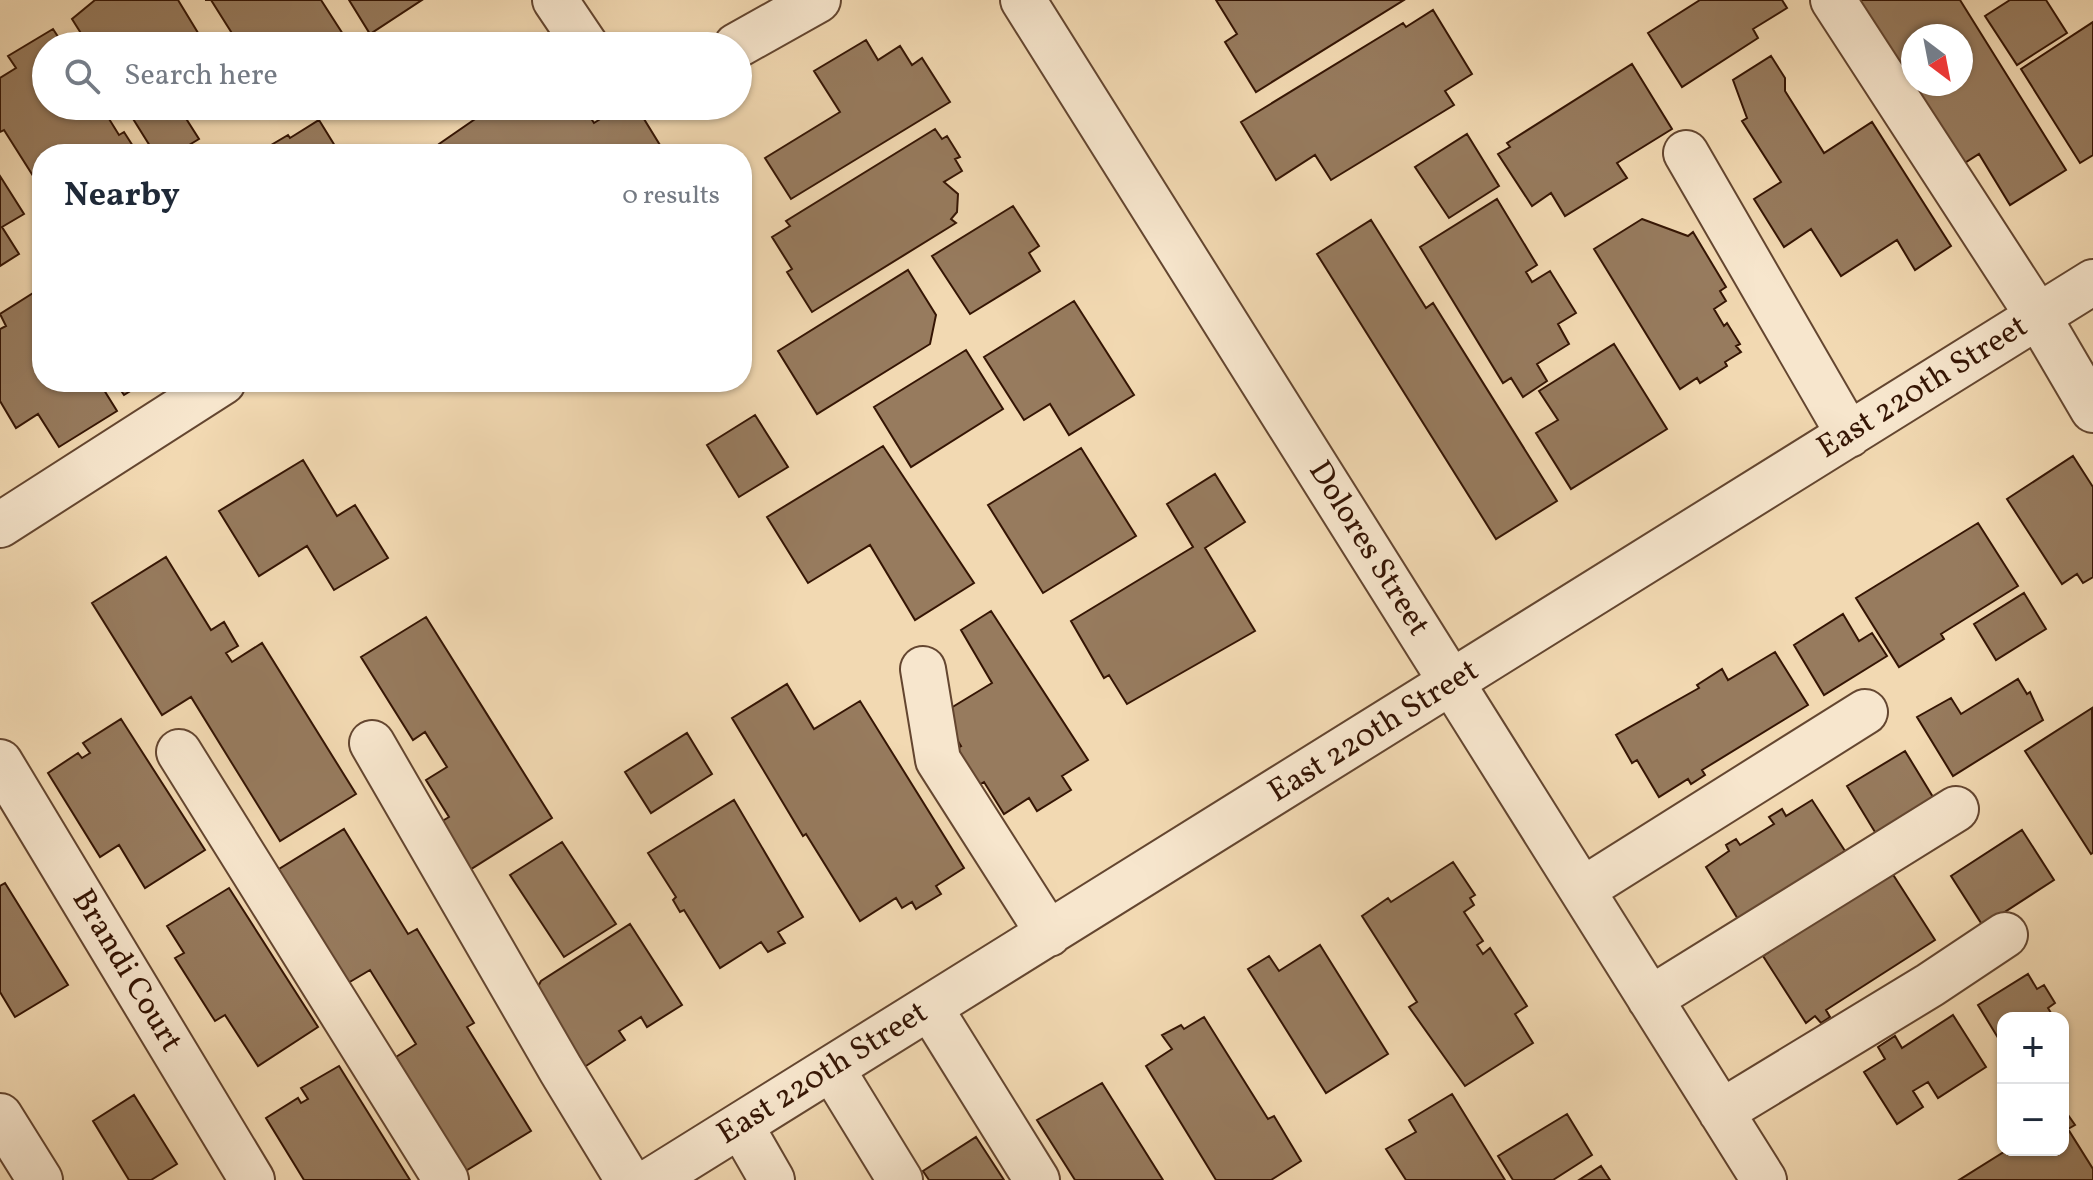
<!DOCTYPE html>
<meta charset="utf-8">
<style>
:root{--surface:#fff;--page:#f6f6f7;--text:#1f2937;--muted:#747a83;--line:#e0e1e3}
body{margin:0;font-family:Vollkorn,serif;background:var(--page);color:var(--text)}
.controls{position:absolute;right:24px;bottom:24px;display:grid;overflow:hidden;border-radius:16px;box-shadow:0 2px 6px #0004}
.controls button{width:72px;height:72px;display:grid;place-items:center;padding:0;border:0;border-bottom:2px solid var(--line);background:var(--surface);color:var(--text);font:40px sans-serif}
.compass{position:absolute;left:1901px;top:24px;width:72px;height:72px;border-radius:50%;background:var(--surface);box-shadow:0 2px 6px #0004;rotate:148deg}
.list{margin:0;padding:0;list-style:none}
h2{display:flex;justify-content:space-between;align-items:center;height:104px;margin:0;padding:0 32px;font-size:34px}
h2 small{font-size:26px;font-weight:400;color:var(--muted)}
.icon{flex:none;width:44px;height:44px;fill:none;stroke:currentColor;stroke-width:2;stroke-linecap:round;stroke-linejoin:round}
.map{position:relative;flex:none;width:2093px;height:1180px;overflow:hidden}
.search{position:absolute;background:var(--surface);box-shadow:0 2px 6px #0004;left:32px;top:32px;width:720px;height:88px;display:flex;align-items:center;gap:20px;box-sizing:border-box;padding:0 28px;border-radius:44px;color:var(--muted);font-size:30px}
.panel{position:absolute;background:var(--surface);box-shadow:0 2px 6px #0004;left:32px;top:144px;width:720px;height:248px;border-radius:32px}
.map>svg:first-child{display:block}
.building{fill:#977b5e;stroke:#351504;stroke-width:2;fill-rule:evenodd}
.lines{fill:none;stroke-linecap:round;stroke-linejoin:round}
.minor-casing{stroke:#644630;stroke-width:48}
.minor{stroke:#f7e6cd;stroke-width:44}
.labels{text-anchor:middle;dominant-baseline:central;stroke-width:8;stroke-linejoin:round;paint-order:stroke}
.street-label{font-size:32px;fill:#351504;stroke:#f7e6cd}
</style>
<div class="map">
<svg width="2093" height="1180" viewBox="0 0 2093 1180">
<rect width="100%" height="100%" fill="#f2d9b2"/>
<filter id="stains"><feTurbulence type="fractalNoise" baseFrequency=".0025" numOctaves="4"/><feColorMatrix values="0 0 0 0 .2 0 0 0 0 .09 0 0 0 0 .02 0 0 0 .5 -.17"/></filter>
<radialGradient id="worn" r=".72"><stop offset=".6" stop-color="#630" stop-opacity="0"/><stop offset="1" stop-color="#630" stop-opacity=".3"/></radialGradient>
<path class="building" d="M 95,0 L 178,0 L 206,46 L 89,46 L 72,19 Z
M 205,0 L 321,0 L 350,45 L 240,46 L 211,0 Z
M 349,0 L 422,0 L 370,34 Z
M 1216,0 L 1404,0 L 1256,92 L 1225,42 L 1237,34 Z
M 1700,0 L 1782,0 L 1787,8 L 1753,29 L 1758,38 L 1682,87 L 1648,33 Z
M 1854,0 L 1960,0 L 2066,170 L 2010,205 L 1979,154 L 1952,171 ZM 1913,36 L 1961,36 L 1961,84 L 1913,84 Z
M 2010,0 L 2046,0 L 2067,33 L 2017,65 L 1985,16 Z
M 1433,10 L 1472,74 L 1445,91 L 1454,105 L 1331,180 L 1315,155 L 1276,180 L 1241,122 L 1403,23 L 1406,27 Z
M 2093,22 L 2093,155 L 2080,163 L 2021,69 Z
M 53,29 L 64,46 L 46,46 L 46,106 L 101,106 L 119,135 L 124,132 L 138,154 L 42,154 L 42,190 L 4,130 L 0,132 L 0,78 L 16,68 L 8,56 Z
M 866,40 L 878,60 L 900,46 L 912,65 L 922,58 L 950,102 L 791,199 L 765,158 L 840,112 L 814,71 Z
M 1771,56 L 1785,78 L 1785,91 L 1824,153 L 1872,122 L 1951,246 L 1915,270 L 1897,240 L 1841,276 L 1811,229 L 1784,247 L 1754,199 L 1781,182 L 1742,121 L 1747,118 L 1733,80 Z
M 1632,64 L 1672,129 L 1617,163 L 1627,178 L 1565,216 L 1551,193 L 1532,206 L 1498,154 L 1510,147 L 1507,143 Z
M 125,106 L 178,106 L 199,139 L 174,154 L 155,154 Z
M 494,106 L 583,106 L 594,123 L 621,106 L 636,106 L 663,150 L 656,154 L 445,154 L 439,144 Z
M 319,120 L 340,154 L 256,154 L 288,135 L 290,138 Z
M 935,129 L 942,139 L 947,136 L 960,157 L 955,159 L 962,171 L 944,182 L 958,194 L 957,212 L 951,219 L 956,223 L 812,312 L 787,272 L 792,269 L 772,237 L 790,226 L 786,221 Z
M 1467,134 L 1499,186 L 1449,218 L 1415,167 Z
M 0,176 L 24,214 L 2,227 L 19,254 L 0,266 Z
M 1497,199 L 1537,265 L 1526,272 L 1532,282 L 1550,271 L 1576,313 L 1558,324 L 1569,344 L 1537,364 L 1547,381 L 1523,397 L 1511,378 L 1503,383 L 1420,247 Z
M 1013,206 L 1039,246 L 1029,253 L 1040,271 L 970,314 L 932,256 Z
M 1642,219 L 1688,236 L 1693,232 L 1726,287 L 1720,291 L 1726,301 L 1714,309 L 1724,326 L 1727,323 L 1740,344 L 1736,346 L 1741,352 L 1725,362 L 1727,366 L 1700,383 L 1697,378 L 1680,389 L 1594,249 Z
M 1371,220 L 1426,308 L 1433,303 L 1557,501 L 1496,539 L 1317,254 Z
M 908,270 L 936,315 L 930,344 L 817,414 L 778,351 Z
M 41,288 L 42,382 L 99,382 L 117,411 L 59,447 L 38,414 L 16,428 L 0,401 L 0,329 L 6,326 L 0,314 Z
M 1074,301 L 1134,395 L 1069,435 L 1050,404 L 1024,420 L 984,357 Z
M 1614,344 L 1667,429 L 1571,489 L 1536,433 L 1558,420 L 1539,391 Z
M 966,350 L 1003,409 L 911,467 L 874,407 Z
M 115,382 L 145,382 L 124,395 Z
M 755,415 L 788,467 L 739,497 L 707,445 Z
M 883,446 L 974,583 L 915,620 L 870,545 L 808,583 L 767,517 Z
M 1081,448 L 1136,536 L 1043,593 L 988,505 Z
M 2073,456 L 2093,487 L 2093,577 L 2083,583 L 2077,574 L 2062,584 L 2007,499 Z
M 303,460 L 337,516 L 355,505 L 388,558 L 334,590 L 307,546 L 259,576 L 219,511 Z
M 1215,474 L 1245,522 L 1205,548 L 1255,631 L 1127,704 L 1109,675 L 1104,678 L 1071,621 L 1193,547 L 1167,504 Z
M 1978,523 L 2018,586 L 1941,634 L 1944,639 L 1899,667 L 1856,598 Z
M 166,557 L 211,630 L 224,622 L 238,646 L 226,653 L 232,662 L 262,643 L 356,794 L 280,841 L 191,697 L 162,715 L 92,603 Z
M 2024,593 L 2046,629 L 1996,660 L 1974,624 Z
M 991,611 L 1088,760 L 1062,776 L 1071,790 L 1037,811 L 1029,798 L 1004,814 L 984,782 L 969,791 L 946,754 L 961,746 L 941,714 L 992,683 L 961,630 Z
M 1843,614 L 1859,641 L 1872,633 L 1887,656 L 1824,695 L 1794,645 Z
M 426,617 L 552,818 L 468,871 L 439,823 L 449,817 L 426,780 L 447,767 L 425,732 L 413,740 L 361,657 Z
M 1775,652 L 1808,705 L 1702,770 L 1705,775 L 1691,784 L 1688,779 L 1659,797 L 1637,760 L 1632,763 L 1616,735 L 1699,688 L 1697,685 L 1722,669 L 1728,680 Z
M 2018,679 L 2027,694 L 2030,692 L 2043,720 L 1953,776 L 1917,717 L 1951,698 L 1961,714 Z
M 787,684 L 814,729 L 860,701 L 964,868 L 936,886 L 941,894 L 916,909 L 912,902 L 902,908 L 896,898 L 860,921 L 806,834 L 803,836 L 732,718 Z
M 2092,708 L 2093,853 L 2091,854 L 2025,751 Z
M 121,719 L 205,850 L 145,888 L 119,845 L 100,857 L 48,773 L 78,753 L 82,758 L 90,753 L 83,743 Z
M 687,733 L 712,774 L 651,813 L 625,772 Z
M 1905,751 L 1936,802 L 1878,837 L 1847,786 Z
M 734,800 L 803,917 L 778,932 L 785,943 L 768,952 L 761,942 L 720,968 L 684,910 L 680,912 L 673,900 L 676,897 L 648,853 Z
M 1812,800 L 1845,851 L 1738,919 L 1706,867 L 1729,851 L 1726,845 L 1736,839 L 1740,845 L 1774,824 L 1769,817 L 1782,809 L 1786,816 Z
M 344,829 L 408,934 L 417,929 L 474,1023 L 467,1027 L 531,1131 L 454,1178 L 419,1095 L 396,1057 L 416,1044 L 370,970 L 348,983 L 266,877 Z
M 2022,830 L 2054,880 L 1983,926 L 1951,876 Z
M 562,842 L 616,924 L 564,957 L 510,875 Z
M 1453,862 L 1475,895 L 1470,898 L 1474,905 L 1464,912 L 1483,941 L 1477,945 L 1483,954 L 1490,948 L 1527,1006 L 1515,1014 L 1533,1043 L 1465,1086 L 1409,1007 L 1417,1002 L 1362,916 L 1388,898 L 1391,902 Z
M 1892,873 L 1935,940 L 1826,1010 L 1830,1017 L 1821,1023 L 1815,1016 L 1806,1023 L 1763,956 L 1769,952 L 1764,945 L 1777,937 L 1782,944 Z
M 5,883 L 68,985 L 15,1017 L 0,992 L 0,886 Z
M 229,888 L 318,1027 L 258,1066 L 225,1015 L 215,1021 L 175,958 L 184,953 L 167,926 Z
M 630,924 L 682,1005 L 647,1027 L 641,1017 L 619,1031 L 625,1040 L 580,1070 L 531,1000 L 541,981 Z
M 1320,945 L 1388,1054 L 1326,1093 L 1248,969 L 1269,956 L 1279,971 Z
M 2028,974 L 2037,989 L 2044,985 L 2055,1003 L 2048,1008 L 2054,1018 L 2003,1018 L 2003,1046 L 1978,1005 Z
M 1953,1015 L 1986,1067 L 1938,1098 L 1928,1082 L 1913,1091 L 1923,1107 L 1897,1124 L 1864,1072 L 1885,1059 L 1878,1047 L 1895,1036 L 1902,1048 Z
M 1204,1017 L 1268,1119 L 1274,1116 L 1301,1161 L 1271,1180 L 1216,1180 L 1146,1066 L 1172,1049 L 1162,1035 L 1181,1025 L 1184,1029 Z
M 339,1066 L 410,1180 L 304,1180 L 266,1118 L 298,1098 L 301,1103 L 308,1099 L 301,1088 Z
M 1102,1083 L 1163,1180 L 1075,1180 L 1037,1120 Z
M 1452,1094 L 1505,1180 L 1406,1180 L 1386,1149 L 1416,1132 L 1409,1120 Z
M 134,1095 L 177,1164 L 151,1180 L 129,1180 L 93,1121 Z
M 2066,1112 L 2075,1125 L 2068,1129 L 2093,1169 L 2093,1180 L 1959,1180 L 2007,1150 L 2063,1150 L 2063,1114 Z
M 1567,1114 L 1592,1155 L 1553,1180 L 1513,1180 L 1498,1156 Z
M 976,1137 L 1004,1180 L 929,1180 L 923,1171 Z
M 1601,1166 L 1610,1180 L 1579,1180 Z"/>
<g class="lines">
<g class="minor-casing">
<path id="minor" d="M 555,0 L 586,46
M 1023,0 L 1764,1180
M 1833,0 L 2038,316 L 2093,410
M 736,46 L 818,0
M 1686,153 L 1849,435
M 0,525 L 223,382
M 923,669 L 938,760 L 1049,934
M 372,743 L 561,1070 L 628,1180
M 179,752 L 446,1180
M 0,762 L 252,1180
M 1582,890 L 1865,712
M 1650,999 L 1956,809
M 930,1008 L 1037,1180
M 832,1069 L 900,1180
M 1721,1112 L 1930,985 L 2005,935
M 0,1116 L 40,1180
M 741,1126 L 772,1180
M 652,1180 L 2093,282"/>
</g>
<use href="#minor" class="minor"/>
</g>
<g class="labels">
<g class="street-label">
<text transform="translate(1923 388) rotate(-32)">East 220th Street</text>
<text transform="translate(1368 549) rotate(58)">Dolores Street</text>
<text transform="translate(1374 732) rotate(-32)">East 220th Street</text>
<text transform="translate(126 971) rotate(59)">Brandi Court</text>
<text transform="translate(823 1074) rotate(-32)">East 220th Street</text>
</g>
</g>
<rect width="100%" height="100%" filter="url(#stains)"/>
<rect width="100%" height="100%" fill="url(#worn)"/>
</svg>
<div class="controls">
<button>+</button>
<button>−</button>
</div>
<svg class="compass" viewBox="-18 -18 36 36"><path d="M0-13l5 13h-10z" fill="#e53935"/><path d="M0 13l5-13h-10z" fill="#747a83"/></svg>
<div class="search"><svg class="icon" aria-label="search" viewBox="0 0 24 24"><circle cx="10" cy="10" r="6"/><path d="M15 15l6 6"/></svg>Search here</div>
<section class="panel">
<h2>Nearby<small>0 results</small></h2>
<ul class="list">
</ul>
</section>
</div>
